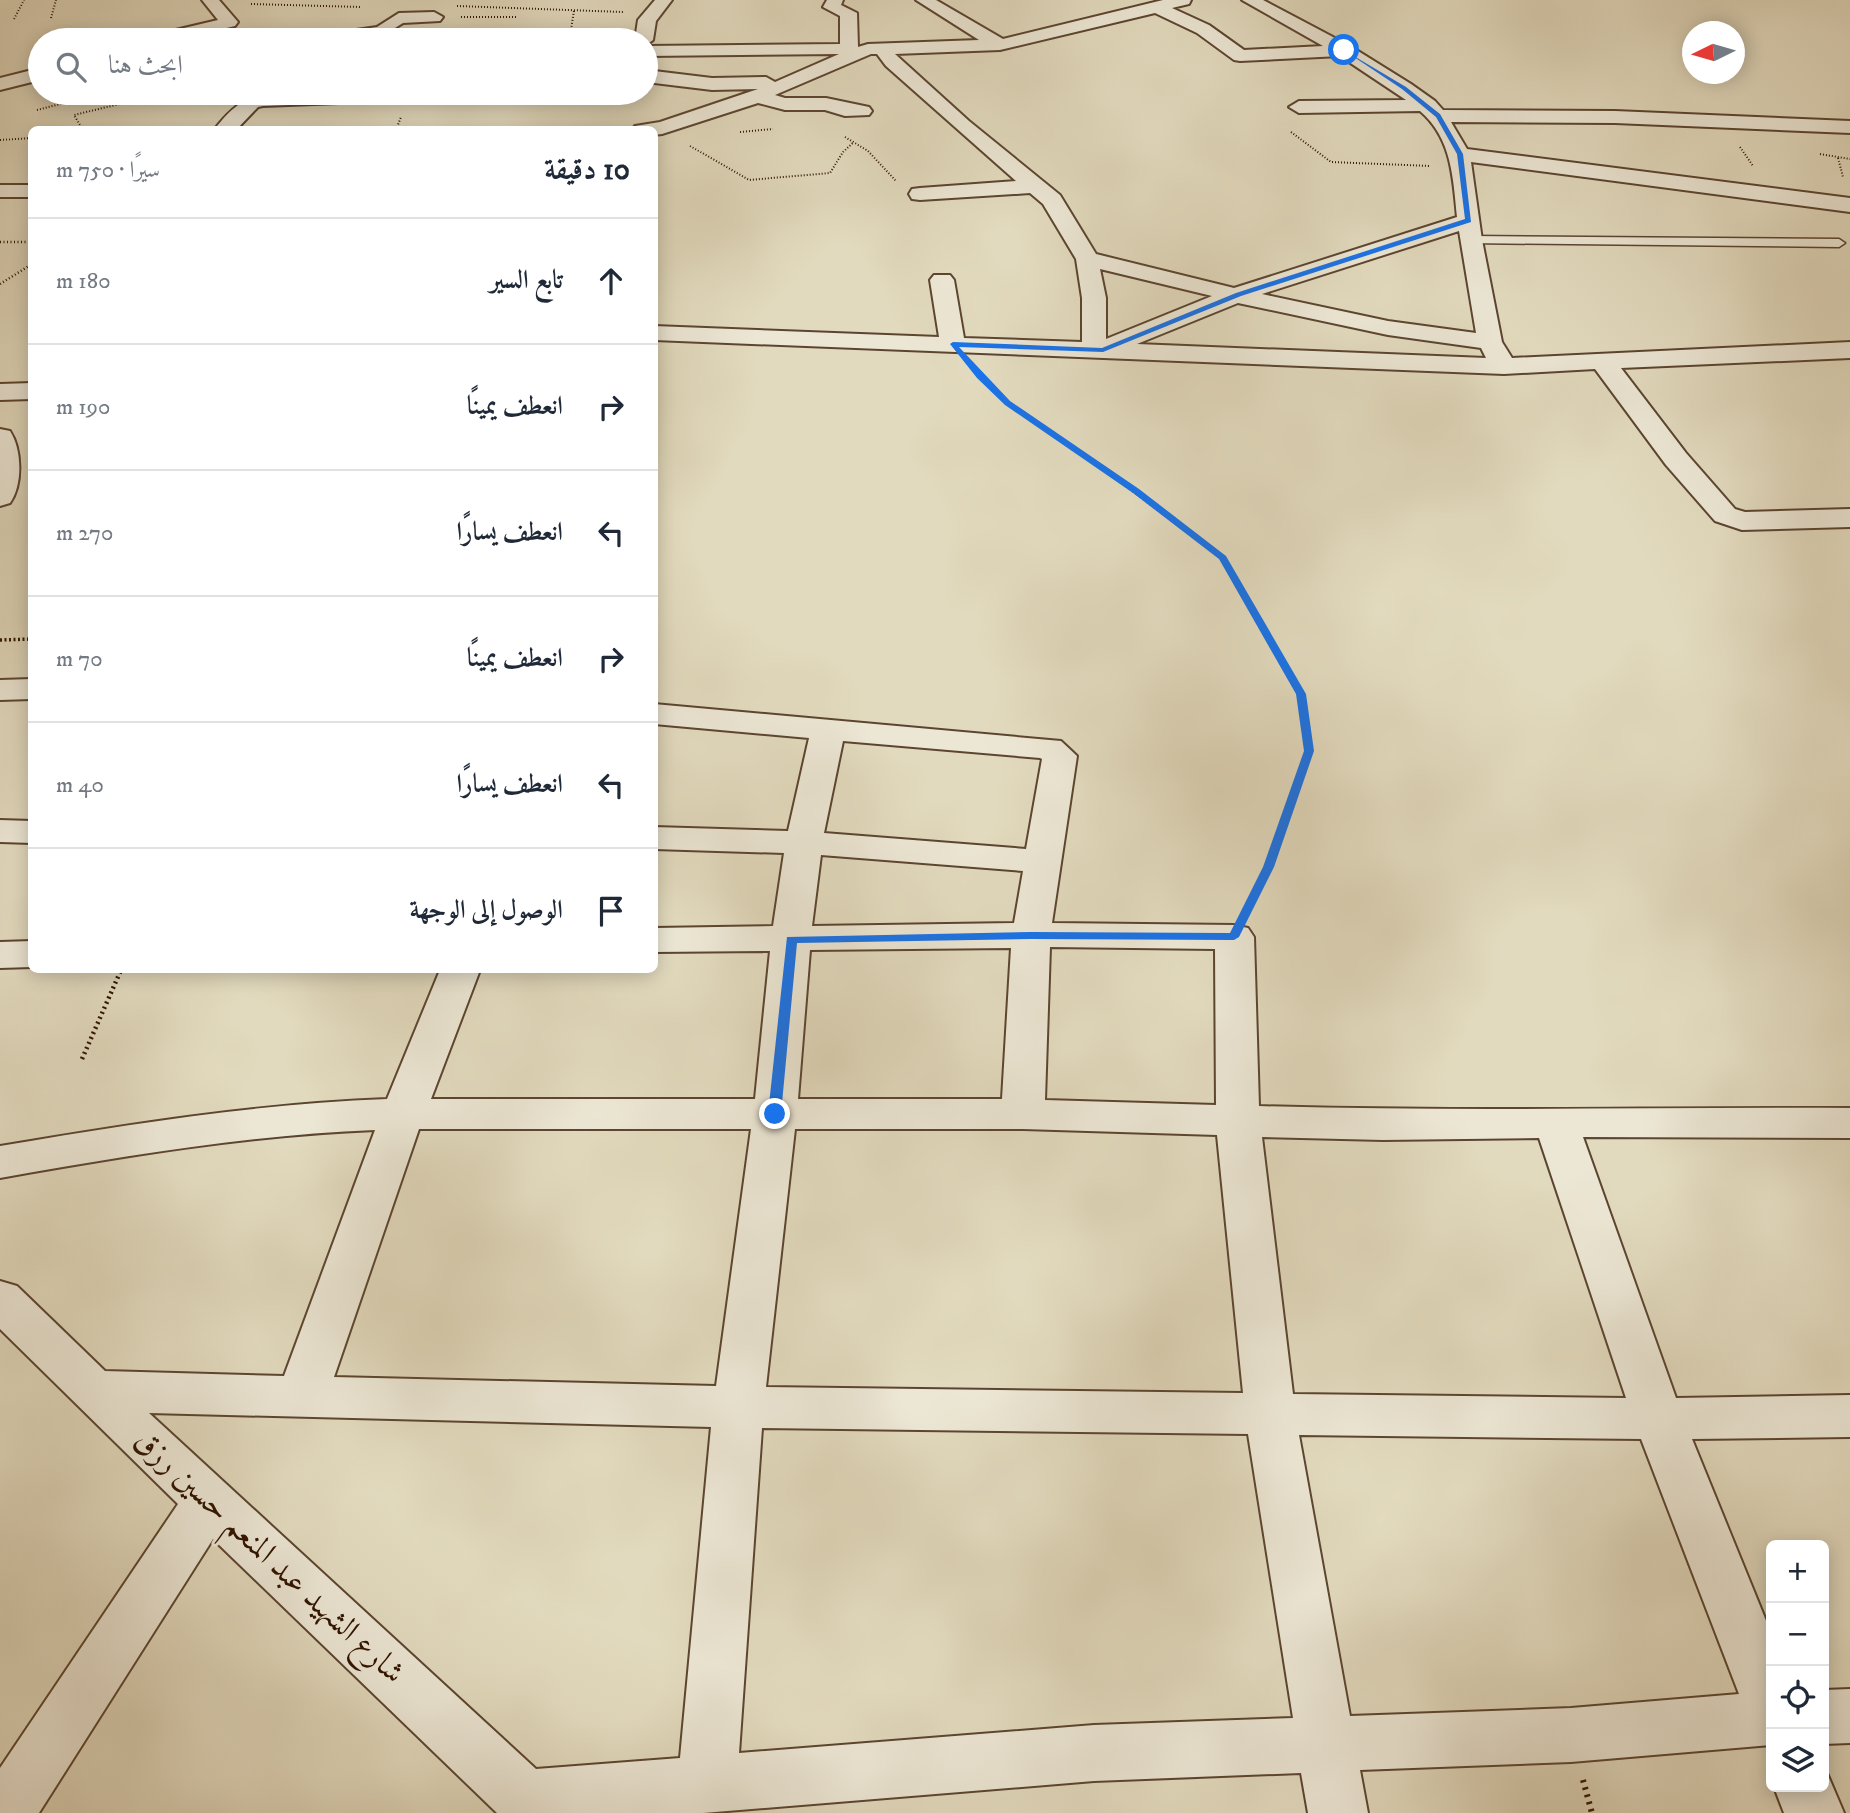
<!DOCTYPE html>
<html lang="ar">
<meta charset="utf-8">
<style>
:root{--surface:#fff;--page:#f6f6f7;--text:#1f2937;--muted:#747a83;--line:#e0e1e3}
body{margin:0;font-family:"IM FELL DW Pica",Amiri,serif;background:var(--page);color:var(--text);direction:rtl}
.controls{position:absolute;right:21px;bottom:21px;display:grid;overflow:hidden;border-radius:10px;box-shadow:0 4px 18px #0003}
.controls button{width:63px;height:63px;display:grid;place-items:center;padding:0;border:0;border-bottom:2px solid var(--line);background:var(--surface);color:var(--text);font:35px sans-serif}
.compass{position:absolute;left:1682px;top:21px;width:63px;height:63px;border-radius:50%;background:var(--surface);box-shadow:0 4px 18px #0003;rotate:265deg}
.stop{position:absolute;width:21px;height:21px;margin:-16px;border:5px solid #1a73e8;border-radius:50%;background:#fff}
.stop.end{background:#1a73e8;border-color:#fff;box-shadow:0 2px 7px #0008}
.list{margin:0;padding:0;list-style:none}
h2{display:flex;justify-content:space-between;align-items:center;height:91px;margin:0;padding:0 28px;font-size:30px}
h2 small{font-size:23px;font-weight:400;color:var(--muted)}
.list li{display:grid;grid-template-columns:46px 1fr auto;gap:21px;align-items:center;box-sizing:border-box;height:126px;padding:0 28px;border-top:2px solid var(--line)}
.list b{display:block;font-size:26px;white-space:nowrap}
.list em{font-size:23px;font-style:normal;color:var(--muted)}
.icon{flex:none;width:38px;height:38px;fill:none;stroke:currentColor;stroke-width:2;stroke-linecap:round;stroke-linejoin:round}
.map{position:relative;flex:none;width:1850px;height:1813px;overflow:hidden;direction:ltr}
.search{position:absolute;background:var(--surface);box-shadow:0 4px 18px #0003;left:28px;top:28px;width:630px;height:77px;display:flex;align-items:center;gap:18px;box-sizing:border-box;padding:0 24px;border-radius:38px;color:var(--muted);font-size:26px}
.panel{position:absolute;background:var(--surface);box-shadow:0 4px 18px #0003;left:28px;top:126px;width:630px;height:847px;border-radius:10px;direction:rtl}
.map>svg:first-child{display:block}
.lines{fill:none;stroke-linecap:round;stroke-linejoin:round}
.service-casing{stroke:#5c4530;stroke-width:3}
.minor-casing{stroke:#5c4530;stroke-width:4}
.path-far4{stroke:#301300;stroke-width:2;stroke-dasharray:1 2;stroke-linecap:butt}
.path-far3{stroke:#301300;stroke-width:2.5;stroke-dasharray:1 2.5;stroke-linecap:butt}
.path-far2{stroke:#301300;stroke-width:3.5;stroke-dasharray:2 2.5;stroke-linecap:butt}
.path-far1{stroke:#301300;stroke-width:4.5;stroke-dasharray:2 3.5;stroke-linecap:butt}
.path{stroke:#301300;stroke-width:6;stroke-dasharray:2.5 5;stroke-linecap:butt}
.service{fill:#ece7d5;fill-rule:evenodd}
.minor{fill:#ece7d5;fill-rule:evenodd}
.route{fill:#1a73e8}
.labels{text-anchor:middle;dominant-baseline:central;stroke-width:6;stroke-linejoin:round;paint-order:stroke}
.near-street-label{font-size:32px;fill:#301300;stroke:#ece7d5}
</style>
<div class="map">
<svg width="1850" height="1813" viewBox="0 0 1850 1813">
<rect width="100%" height="100%" fill="#e2dabe"/>
<filter id="stains"><feTurbulence type="fractalNoise" baseFrequency=".00286" numOctaves="4"/><feColorMatrix values="0 0 0 0 .2 0 0 0 0 .09 0 0 0 0 .02 0 0 0 .5 -.17"/></filter>
<radialGradient id="worn" r=".72"><stop offset=".6" stop-color="#630" stop-opacity="0"/><stop offset="1" stop-color="#630" stop-opacity=".3"/></radialGradient>
<g class="lines">
<g class="service-casing">
<path id="service" d="M 1471,236 L 1839,239 L 1845,243 L 1839,247 L 1467,243 L 1467,237 Z"/>
</g>
<g class="minor-casing">
<path id="minor" d="M 202,0 L 219,0 L 238,22 L 235,26 L 176,40 L 147,40 L 150,36 L 218,20 Z
M 655,0 L 672,0 L 656,21 L 653,40 L 646,45 L 646,40 L 635,40 L 638,20 Z
M 827,0 L 843,0 L 841,5 L 857,13 L 858,47 L 868,44 L 979,40 L 916,0 L 936,0 L 1003,39 L 1163,0 L 1191,0 L 1189,4 L 1172,8 L 1209,25 L 1244,50 L 1323,46 L 1242,0 L 1263,0 L 1350,46 L 1411,84 L 1435,101 L 1443,110 L 1615,111 L 1850,121 L 1850,133 L 1615,123 L 1451,122 L 1467,149 L 1850,198 L 1850,212 L 1471,162 L 1482,240 L 1502,342 L 1512,358 L 1850,342 L 1850,358 L 1621,368 L 1686,453 L 1735,509 L 1745,512 L 1850,509 L 1850,527 L 1742,530 L 1715,521 L 1666,465 L 1595,369 L 1504,374 L 654,340 L 654,326 L 939,337 L 930,280 L 934,275 L 950,275 L 954,280 L 964,338 L 1082,342 L 1082,298 L 1076,259 L 1043,204 L 1030,193 L 920,200 L 912,199 L 909,194 L 912,189 L 920,188 L 1016,181 L 886,66 L 877,54 L 871,54 L 775,95 L 785,98 L 826,98 L 869,107 L 872,111 L 869,115 L 845,116 L 825,110 L 785,110 L 758,103 L 662,134 L 654,135 L 654,130 L 632,130 L 635,126 L 660,122 L 758,89 L 712,90 L 646,82 L 646,70 L 712,78 L 766,77 L 775,82 L 839,54 L 646,56 L 646,46 L 840,44 L 840,16 L 823,7 ZM 1155,13 L 1197,33 L 1234,60 L 1240,61 L 1340,56 L 1406,100 L 1299,101 L 1289,107 L 1299,113 L 1420,111 C 1452,138 1453,178 1457,217 L 1234,288 L 1096,254 L 1060,195 L 969,121 L 895,54 L 1000,50 ZM 1459,231 L 1476,333 L 1388,321 L 1262,294 ZM 1100,269 L 1212,296 L 1106,339 L 1106,298 ZM 1238,303 L 1388,335 L 1481,348 L 1486,358 L 1137,344 Z
M 434,12 L 443,17 L 440,21 L 403,23 L 382,36 L 356,40 L 313,40 L 322,35 L 377,27 L 399,13 Z
M 40,68 L 40,80 L 0,90 L 0,78 Z
M 301,93 L 398,93 L 400,95 L 390,101 L 263,106 L 258,107 L 236,130 L 214,130 C 242,93 258,94 301,93 Z
M 0,185 L 32,185 L 32,197 L 0,197 Z
M 32,383 L 32,399 L 0,400 L 0,384 Z
M 0,429 L 10,431 C 22,449 23,485 10,503 L 0,506 Z
M 32,679 L 32,699 L 0,700 L 0,680 Z
M 654,704 L 1061,741 L 1077,756 L 1052,923 L 1234,925 L 1248,928 L 1254,937 L 1259,1106 C 1456,1112 1653,1107 1850,1108 L 1850,1138 L 1583,1137 L 1676,1398 L 1850,1395 L 1850,1437 L 1692,1439 L 1771,1633 L 1771,1745 L 1571,1762 L 1360,1770 L 1368,1813 L 1308,1813 L 1301,1773 L 1094,1781 L 703,1813 L 497,1813 L 213,1539 L 39,1813 L 0,1813 L 0,1768 L 178,1504 L 0,1329 L 0,1281 L 17,1286 L 105,1371 L 284,1376 L 375,1130 C 248,1135 125,1156 0,1178 L 0,1146 C 130,1124 256,1104 387,1099 L 440,970 L 480,970 L 431,1099 L 755,1099 L 770,951 L 654,952 L 654,928 L 773,926 L 784,853 L 654,849 L 654,827 L 788,831 L 809,738 L 654,724 ZM 843,741 L 1040,758 L 1042,759 L 1026,849 L 824,833 ZM 821,855 L 1023,871 L 1014,923 L 812,926 ZM 1050,947 L 1215,949 L 1216,1105 L 1045,1100 ZM 1011,948 L 1002,1099 L 798,1099 L 810,950 ZM 419,1129 L 751,1129 L 716,1386 L 334,1377 ZM 795,1129 L 1023,1129 L 1217,1135 L 1243,1393 L 766,1387 ZM 1262,1137 L 1383,1140 L 1539,1138 L 1626,1398 L 1293,1394 ZM 149,1413 L 711,1427 L 680,1758 L 536,1769 ZM 762,1428 L 1248,1434 L 1293,1718 L 1094,1725 L 739,1753 ZM 1299,1435 L 1641,1439 L 1739,1694 L 1571,1708 L 1350,1716 Z
M 0,820 L 32,821 L 32,843 L 0,842 Z
M 32,941 L 32,967 L 0,968 L 0,942 Z
M 1850,1689 L 1850,1743 L 1824,1744 L 1824,1690 Z
M 1824,1766 L 1844,1813 L 1784,1813 L 1774,1787 L 1824,1787 Z"/>
</g>
<path class="path-far4" d="M 251,4 L 361,7
M 457,6 L 623,12
M 574,11 L 571,29 L 577,40
M 461,17 L 516,17
M 51,18 L 56,0
M 14,19 L 24,0
M 37,110 L 102,93
M 83,130 L 74,115 L 165,93
M 396,130 L 401,117
M 740,132 L 773,129
M 1291,132 L 1331,162 L 1430,166
M 845,137 L 868,151 L 896,181
M 0,140 L 32,138
M 690,146 L 749,180 L 830,173 L 843,152 L 854,142
M 1740,147 L 1753,166
M 1820,154 L 1850,159
M 1838,158 L 1843,177"/>
<path class="path-far3" d="M 0,242 L 32,242
M 0,284 L 32,264
M 977,373 L 1008,403 L 1103,468"/>
<path class="path-far2" d="M 1100,466 L 1223,558 L 1301,694 L 1309,751 L 1289,808
M 0,640 L 32,639"/>
<path class="path-far1" d="M 1248,908 L 1269,867 L 1290,806
M 82,1059 L 121,970"/>
<path class="path" d="M 1583,1780 L 1592,1813"/>
<use href="#service" class="service"/>
<use href="#minor" class="minor"/>
</g>
<path class="route" d="M 1342,49 L 1406,87 L 1440,114 L 1463,154 L 1471,222 L 1241,296 L 1103,352 L 959,347 L 1010,401 L 1139,489 L 1226,556 L 1306,694 L 1314,751 L 1274,867 L 1239,937 L 1234,940 L 1031,939 L 797,943 L 781,1114 L 779,1117 L 770,1117 L 768,1114 L 787,937 L 1031,932 L 1230,933 L 1263,867 L 1304,751 L 1296,694 L 1219,559 L 1133,493 L 1005,405 L 977,378 L 950,344 L 953,342 L 1102,348 L 1236,293 L 1465,219 L 1457,154 L 1436,117 L 1402,89 Z"/>
<g class="labels">
<g class="near-street-label">
<text transform="translate(269 1557) rotate(43)">شارع الشهيد عبد المنعم حسين رزق</text>
</g>
</g>
<rect width="100%" height="100%" filter="url(#stains)"/>
<rect width="100%" height="100%" fill="url(#worn)"/>
</svg>
<div class="controls">
<button>+</button>
<button>−</button>
<button><svg class="icon" aria-label="locate" viewBox="0 0 24 24"><circle cx="12" cy="12" r="6"/><path d="M12 2v4M12 18v4M2 12h4M18 12h4"/></svg></button>
<button><svg class="icon" aria-label="layers" viewBox="0 0 24 24"><path d="M12 4l9 5-9 5-9-5zM3 14l9 5 9-5"/></svg></button>
</div>
<svg class="compass" viewBox="-18 -18 36 36"><path d="M0-13l5 13h-10z" fill="#e53935"/><path d="M0 13l5-13h-10z" fill="#747a83"/></svg>
<div class="stop" style="left:1344px;top:50px"></div>
<div class="stop end" style="left:775px;top:1114px"></div>
<div class="search"><svg class="icon" aria-label="search" viewBox="0 0 24 24"><circle cx="10" cy="10" r="6"/><path d="M15 15l6 6"/></svg>ابحث هنا</div>
<section class="panel">
<h2>10 دقيقة<small>سيرًا · 750 m</small></h2>
<ul class="list">
<li><svg class="icon" aria-label="ahead" viewBox="0 0 24 24"><path d="M12 20V5M6 11l6-6 6 6"/></svg><div><b>تابع السير</b></div><em>180 m</em></li>
<li><svg class="icon" aria-label="right" viewBox="0 0 24 24"><path d="M7 20v-9h11M14 6l5 5-5 5"/></svg><div><b>انعطف يمينًا</b></div><em>190 m</em></li>
<li><svg class="icon" aria-label="left" viewBox="0 0 24 24"><path d="M17 20v-9H6M10 6l-5 5 5 5"/></svg><div><b>انعطف يسارًا</b></div><em>270 m</em></li>
<li><svg class="icon" aria-label="right" viewBox="0 0 24 24"><path d="M7 20v-9h11M14 6l5 5-5 5"/></svg><div><b>انعطف يمينًا</b></div><em>70 m</em></li>
<li><svg class="icon" aria-label="left" viewBox="0 0 24 24"><path d="M17 20v-9H6M10 6l-5 5 5 5"/></svg><div><b>انعطف يسارًا</b></div><em>40 m</em></li>
<li><svg class="icon" aria-label="arrive" viewBox="0 0 24 24"><path d="M6 21V4h12l-3 4 3 4H6"/></svg><div><b>الوصول إلى الوجهة</b></div></li>
</ul>
</section>
</div>
